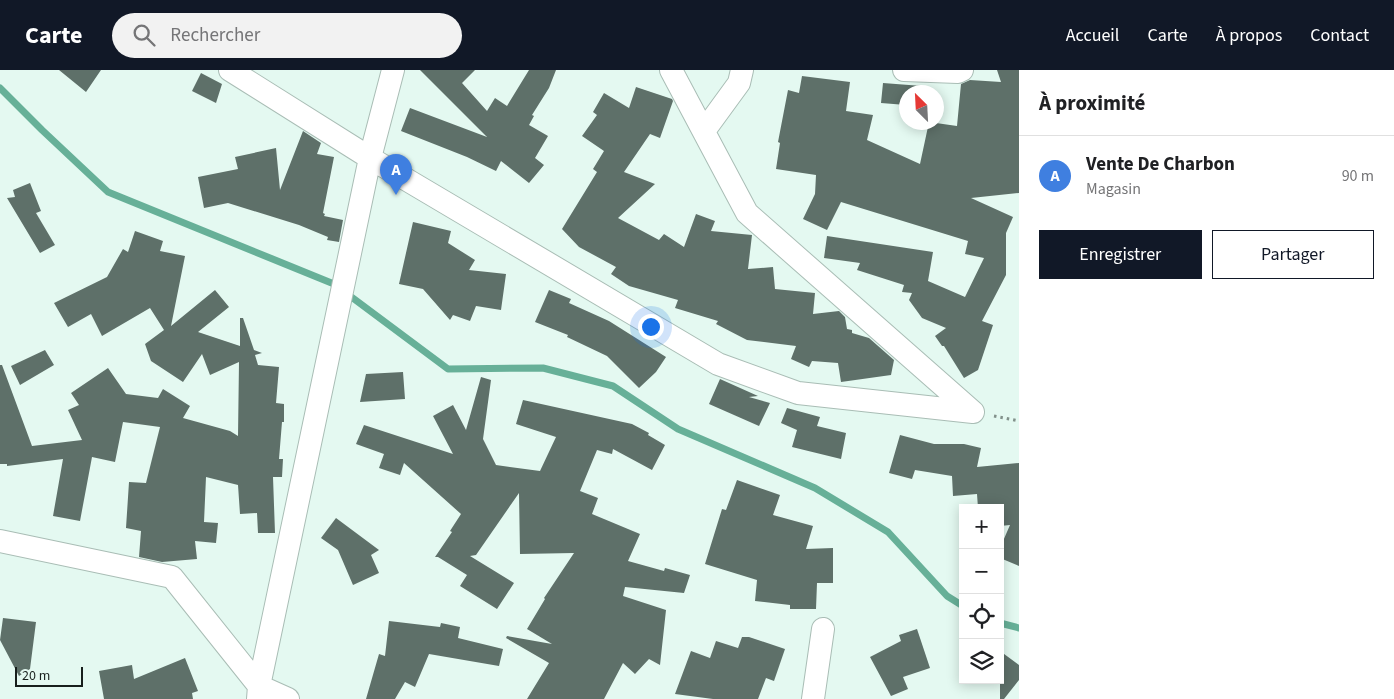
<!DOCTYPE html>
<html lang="fr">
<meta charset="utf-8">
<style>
:root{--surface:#fff;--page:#f2f2f2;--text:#202124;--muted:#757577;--line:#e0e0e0;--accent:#111827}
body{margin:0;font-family:"Source Sans 3",sans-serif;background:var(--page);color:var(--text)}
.controls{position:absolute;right:15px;bottom:15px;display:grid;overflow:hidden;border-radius:0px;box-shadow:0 2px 12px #0003}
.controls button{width:45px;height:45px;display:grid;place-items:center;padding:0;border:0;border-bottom:1px solid var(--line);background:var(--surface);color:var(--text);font:25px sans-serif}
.compass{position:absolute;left:899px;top:15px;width:45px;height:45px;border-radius:50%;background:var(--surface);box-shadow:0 2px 12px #0003;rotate:336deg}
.scale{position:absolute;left:15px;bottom:12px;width:68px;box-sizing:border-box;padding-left:5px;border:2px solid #171f1c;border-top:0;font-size:14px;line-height:18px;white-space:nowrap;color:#171f1c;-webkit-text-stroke:4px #e4f9f1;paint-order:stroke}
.you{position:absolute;left:650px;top:256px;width:18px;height:18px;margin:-12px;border:4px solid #fff;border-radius:50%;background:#1a73e8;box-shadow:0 0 0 8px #1a73e833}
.badge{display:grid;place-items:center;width:32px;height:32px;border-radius:50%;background:var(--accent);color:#fff;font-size:16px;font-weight:700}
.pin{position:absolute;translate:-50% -41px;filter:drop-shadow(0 1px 2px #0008)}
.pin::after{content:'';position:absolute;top:26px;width:18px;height:15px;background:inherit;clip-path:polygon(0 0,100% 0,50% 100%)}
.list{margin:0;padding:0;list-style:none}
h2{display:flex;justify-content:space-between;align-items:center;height:65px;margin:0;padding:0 20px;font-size:21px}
h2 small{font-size:16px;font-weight:400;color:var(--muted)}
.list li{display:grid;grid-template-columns:32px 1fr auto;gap:15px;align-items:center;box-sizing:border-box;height:80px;padding:0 20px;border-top:1px solid var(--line)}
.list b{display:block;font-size:19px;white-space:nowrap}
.list p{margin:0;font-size:16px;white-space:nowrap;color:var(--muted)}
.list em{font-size:16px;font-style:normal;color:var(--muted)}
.actions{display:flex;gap:10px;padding:15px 20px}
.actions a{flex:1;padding:11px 0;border:1px solid var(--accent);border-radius:0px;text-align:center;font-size:18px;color:var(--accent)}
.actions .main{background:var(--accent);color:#fff}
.icon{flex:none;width:28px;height:28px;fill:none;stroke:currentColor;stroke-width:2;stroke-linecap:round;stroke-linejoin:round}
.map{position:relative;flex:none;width:1019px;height:629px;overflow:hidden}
header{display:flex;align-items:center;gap:30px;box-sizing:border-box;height:70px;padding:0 25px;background:var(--accent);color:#fff}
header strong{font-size:24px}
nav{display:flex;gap:28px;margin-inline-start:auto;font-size:18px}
.search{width:350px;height:45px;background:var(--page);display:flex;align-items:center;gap:12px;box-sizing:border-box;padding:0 18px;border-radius:28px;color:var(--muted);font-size:19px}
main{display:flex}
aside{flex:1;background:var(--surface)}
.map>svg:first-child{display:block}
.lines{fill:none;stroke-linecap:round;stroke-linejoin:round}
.stream{stroke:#67b098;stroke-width:7}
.building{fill:#5e7069}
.minor-casing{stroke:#a9bdb5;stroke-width:24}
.path{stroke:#82918b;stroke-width:3;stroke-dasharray:2.5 4;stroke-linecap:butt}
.minor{stroke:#fff;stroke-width:22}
</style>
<header>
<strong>Carte</strong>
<div class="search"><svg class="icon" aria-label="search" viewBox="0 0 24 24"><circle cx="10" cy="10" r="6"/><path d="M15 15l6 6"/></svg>Rechercher</div>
<nav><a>Accueil</a><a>Carte</a><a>À propos</a><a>Contact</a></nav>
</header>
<main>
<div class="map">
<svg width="1019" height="629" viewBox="0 0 1019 629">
<rect width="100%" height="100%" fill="#e4f9f1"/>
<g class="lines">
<path class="stream" d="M 0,18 L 42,60 L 108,122 L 334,214 L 448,299 L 543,298 L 613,316 L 678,359 L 815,418 L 888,462 L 947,526 L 963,536
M 1000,553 L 1019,558"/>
</g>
<path class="building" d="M 59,0 L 101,0 L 86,22 Z
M 420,0 L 475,0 L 462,13 L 487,41 L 495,28 L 507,36 L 529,0 L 556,0 L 549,18 L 532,45 L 534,46 L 529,55 L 548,66 L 535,88 L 544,95 L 529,113 L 501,91 L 496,101 L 467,87 L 401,61 L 410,38 L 487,67 Z
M 997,0 L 1019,0 L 1019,123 L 971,128 L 1013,147 L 1006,163 L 1006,205 L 982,251 L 993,255 L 978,300 L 964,308 L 944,276 L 942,276 L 935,266 L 946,258 L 922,248 L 909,230 L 912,223 L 902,222 L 904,215 L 857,200 L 860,193 L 824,188 L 827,166 L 933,182 L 928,211 L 965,227 L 984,188 L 965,184 L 968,171 L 841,132 L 827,160 L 803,149 L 815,124 L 816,105 L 776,99 L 780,73 L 778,72 L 788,20 L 799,23 L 802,6 L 850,12 L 846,41 L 873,45 L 867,70 L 920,94 L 929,52 L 957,56 L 961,14 L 970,10 L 1001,12 Z
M 201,3 L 222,14 L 216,33 L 192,21 Z
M 883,13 L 922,16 L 921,22 L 906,22 L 906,35 L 881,33 Z
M 636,17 L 672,29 L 673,31 L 660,68 L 650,64 L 624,102 L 655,114 L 618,148 L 659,170 L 664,164 L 684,177 L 696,144 L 715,151 L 711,161 L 752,165 L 748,199 L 773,197 L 775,219 L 815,223 L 813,244 L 839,241 L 845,247 L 847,259 L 852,260 L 852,263 L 869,268 L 894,290 L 891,305 L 841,312 L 838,293 L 812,291 L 809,297 L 791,289 L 796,276 L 747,270 L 716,254 L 718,251 L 675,238 L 678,230 L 629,216 L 611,204 L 616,197 L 579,177 L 562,159 L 597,102 L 593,99 L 604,81 L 582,66 L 597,45 L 593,42 L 604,23 L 629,38 Z
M 303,61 L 321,73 L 317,84 L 334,87 L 323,143 L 325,144 L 324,146 L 343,150 L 339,172 L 327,170 L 328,167 L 299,155 L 228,133 L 204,138 L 198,107 L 238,99 L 235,87 L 276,78 L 280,120 Z
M 30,113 L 41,141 L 36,143 L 55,175 L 40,183 L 7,128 L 15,127 L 13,120 Z
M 413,152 L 451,161 L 448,173 L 475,190 L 469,200 L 506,204 L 501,240 L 476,236 L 470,251 L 453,245 L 450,250 L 423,219 L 399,214 Z
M 135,161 L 163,171 L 160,181 L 185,186 L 171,256 L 215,220 L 229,237 L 198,262 L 240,276 L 240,248 L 243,248 L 254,280 L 262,283 L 255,285 L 258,295 L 279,297 L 276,333 L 284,334 L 284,352 L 282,352 L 279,389 L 283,389 L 282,407 L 273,407 L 275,463 L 258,463 L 257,443 L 240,444 L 238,415 L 206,407 L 204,452 L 218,453 L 216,473 L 195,471 L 197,489 L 162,492 L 139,487 L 141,461 L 126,458 L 129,412 L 146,413 L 160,357 L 123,352 L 115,392 L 92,387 L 80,451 L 53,446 L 63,389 L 7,396 L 7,394 L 0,394 L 0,295 L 2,295 L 32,376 L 82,370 L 68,340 L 79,335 L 71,323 L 108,298 L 126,324 L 158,328 L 163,319 L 190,336 L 183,348 L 230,361 L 238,366 L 239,292 L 210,305 L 202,284 L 183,312 L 151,291 L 145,274 L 164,260 L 150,238 L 102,266 L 91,244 L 68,257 L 54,233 L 107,207 L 123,179 L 128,182 Z
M 549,220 L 571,229 L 569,233 L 609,251 L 666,287 L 656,302 L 639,318 L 607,286 L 567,267 L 568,265 L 535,252 Z
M 45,280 L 54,295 L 20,315 L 11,296 Z
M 403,302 L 405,329 L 360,332 L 366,304 Z
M 481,307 L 491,310 L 483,369 L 496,395 L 540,401 L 556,367 L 516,354 L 523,330 L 632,354 L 649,363 L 648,365 L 665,375 L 652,400 L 613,379 L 612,384 L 597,380 L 580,421 L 598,428 L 592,444 L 640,464 L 628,491 L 664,501 L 665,498 L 690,505 L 684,523 L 625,517 L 623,526 L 666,540 L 660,595 L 649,589 L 635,604 L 623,593 L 604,629 L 527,629 L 549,593 L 506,568 L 507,566 L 552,574 L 527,559 L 545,529 L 544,528 L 574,483 L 520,484 L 519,423 L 476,485 L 470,486 L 514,513 L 497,539 L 460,516 L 467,505 L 438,487 L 435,487 L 452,462 L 450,461 L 461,444 L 404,393 L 400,405 L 379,398 L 384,384 L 356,374 L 364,355 L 453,384 L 433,346 L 453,335 L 466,360 Z
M 720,309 L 758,326 L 749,327 L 770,333 L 759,356 L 709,334 Z
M 787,338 L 820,347 L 817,356 L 846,363 L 841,389 L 792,377 L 797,360 L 781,353 Z
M 900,365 L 934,374 L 964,374 L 981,378 L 977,397 L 1019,393 L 1019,496 L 1000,488 L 1000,478 L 1010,455 L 1000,456 L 1000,438 L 978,438 L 977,424 L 953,426 L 952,406 L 915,400 L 912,409 L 889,403 Z
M 737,410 L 780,425 L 773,445 L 813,456 L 806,479 L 833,478 L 833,513 L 817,513 L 816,539 L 790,539 L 790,535 L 755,531 L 757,510 L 705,494 L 722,439 L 726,440 Z
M 336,448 L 379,480 L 371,485 L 379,503 L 353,515 L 338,480 L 321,468 Z
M 3,548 L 36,552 L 30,599 L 19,606 L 0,570 Z
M 389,551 L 440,557 L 441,553 L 460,557 L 458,568 L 503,579 L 499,596 L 429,584 L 415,617 L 405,612 L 395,629 L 366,629 L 379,584 L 385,586 Z
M 917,559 L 930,598 L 903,607 L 908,619 L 891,626 L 870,587 L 901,571 L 899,565 Z
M 742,567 L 749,567 L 785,579 L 774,611 L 766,608 L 758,629 L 713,629 L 675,624 L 691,581 L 710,588 L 716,571 L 738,578 Z
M 1000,581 L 1019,595 L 1019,610 L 1004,629 L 1000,629 Z
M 185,588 L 198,621 L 192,623 L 193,629 L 104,629 L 99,601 L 132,595 L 134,609 Z"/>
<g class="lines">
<g class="minor-casing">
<path id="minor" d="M 230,0 L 370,88 L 718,294 L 798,323 L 973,342
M 671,0 L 747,143 L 973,342
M 904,0 L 958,2 L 962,0
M 704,61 L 739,13 L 742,0
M 0,471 L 172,507 L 259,616 L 288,629
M 258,629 L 259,616 L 370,88 L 393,0
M 813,629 L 823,559"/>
</g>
<path class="path" d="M 994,346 L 1019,351"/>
<use href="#minor" class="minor"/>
</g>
</svg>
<div class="controls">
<button>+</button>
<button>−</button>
<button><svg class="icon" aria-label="locate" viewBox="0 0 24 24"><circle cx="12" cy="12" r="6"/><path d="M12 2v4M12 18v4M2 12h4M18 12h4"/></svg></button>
<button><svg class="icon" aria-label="layers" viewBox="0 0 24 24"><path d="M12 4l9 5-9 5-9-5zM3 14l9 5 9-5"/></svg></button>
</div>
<svg class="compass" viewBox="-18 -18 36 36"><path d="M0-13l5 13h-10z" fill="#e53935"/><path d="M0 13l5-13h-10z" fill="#757577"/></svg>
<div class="scale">20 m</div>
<div class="you"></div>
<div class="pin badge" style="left:396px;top:125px;background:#3f7fe0">A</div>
</div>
<aside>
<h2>À proximité<small></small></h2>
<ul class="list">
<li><span class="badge" style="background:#3f7fe0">A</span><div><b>Vente De Charbon</b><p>Magasin</p></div><em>90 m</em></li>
</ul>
<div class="actions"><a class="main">Enregistrer</a><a>Partager</a></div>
</aside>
</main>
